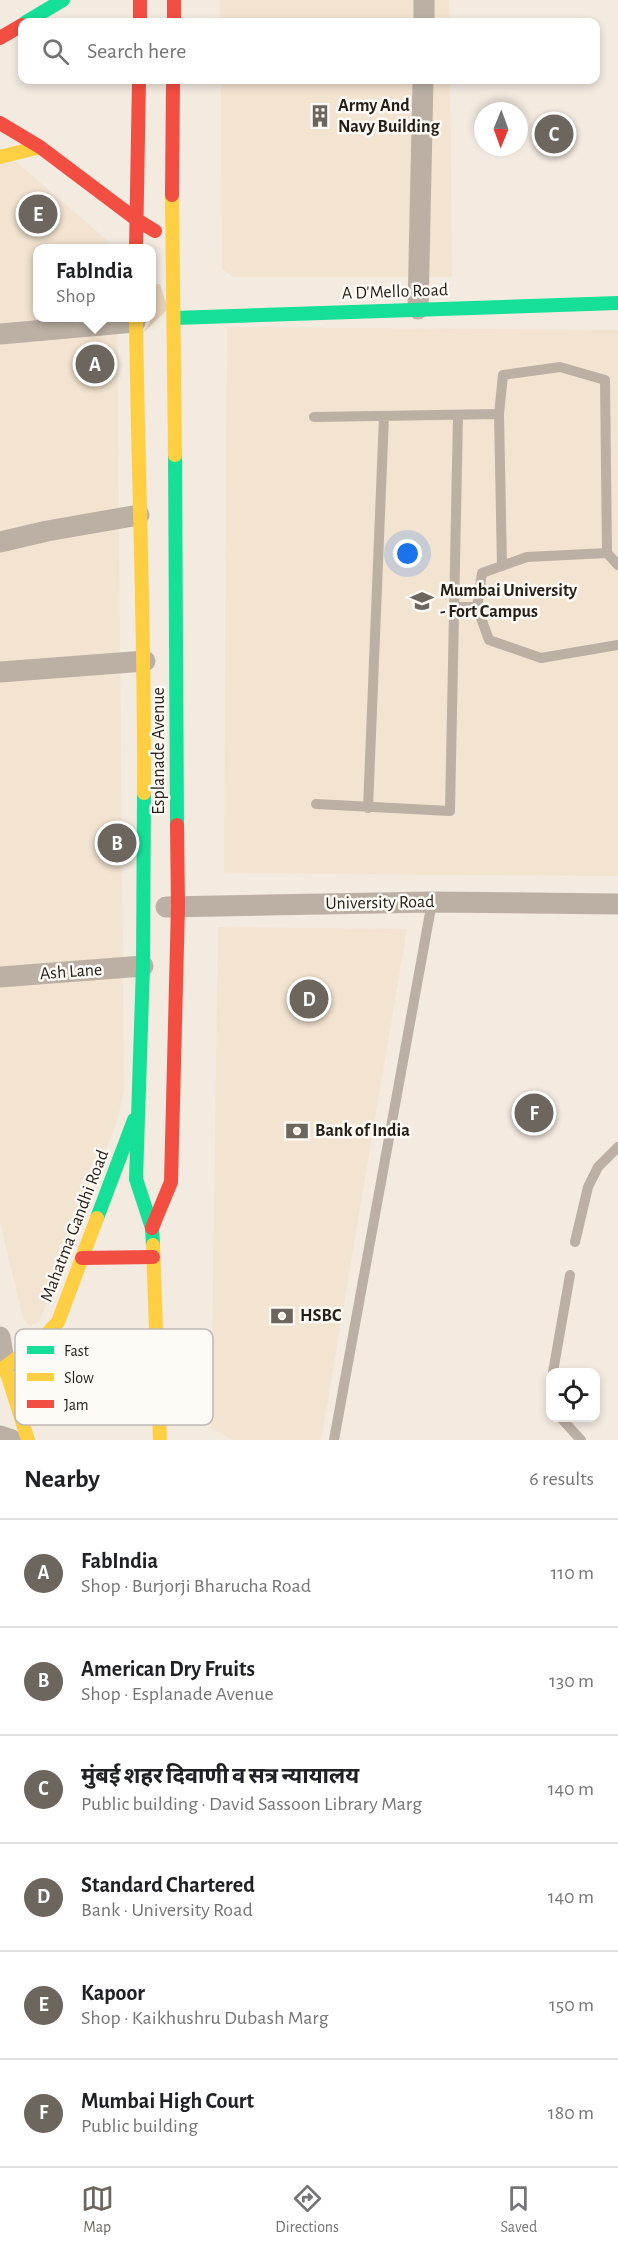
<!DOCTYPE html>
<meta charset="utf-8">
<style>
:root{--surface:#fff;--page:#f6f6f6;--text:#202124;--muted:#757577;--line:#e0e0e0;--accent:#6d665e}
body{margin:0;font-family:"Alegreya Sans","Noto Sans Devanagari",sans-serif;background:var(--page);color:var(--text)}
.controls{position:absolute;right:18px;bottom:18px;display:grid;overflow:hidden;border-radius:12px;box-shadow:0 3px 9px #0003}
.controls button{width:54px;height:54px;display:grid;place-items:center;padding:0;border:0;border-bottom:2px solid var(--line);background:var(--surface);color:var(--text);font:30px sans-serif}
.compass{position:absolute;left:474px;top:102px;width:54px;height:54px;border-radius:50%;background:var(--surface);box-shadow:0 3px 9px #0003;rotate:181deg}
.you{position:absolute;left:408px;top:554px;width:21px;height:21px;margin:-15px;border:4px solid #fff;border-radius:50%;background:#1a73e8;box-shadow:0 0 0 9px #1a73e833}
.badge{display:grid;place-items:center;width:39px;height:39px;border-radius:50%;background:var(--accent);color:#fff;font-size:20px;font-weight:700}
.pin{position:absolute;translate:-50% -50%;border:3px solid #fff;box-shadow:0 2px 6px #0006}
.popup{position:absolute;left:33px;top:244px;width:123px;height:78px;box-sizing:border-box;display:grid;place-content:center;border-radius:12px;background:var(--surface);filter:drop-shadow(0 2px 4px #0005);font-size:20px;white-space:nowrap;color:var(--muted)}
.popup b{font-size:22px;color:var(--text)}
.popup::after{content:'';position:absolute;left:50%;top:100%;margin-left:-12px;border:12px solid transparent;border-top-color:var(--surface)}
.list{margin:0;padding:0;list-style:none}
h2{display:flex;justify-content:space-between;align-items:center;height:78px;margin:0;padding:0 24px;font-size:26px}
h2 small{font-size:20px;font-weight:400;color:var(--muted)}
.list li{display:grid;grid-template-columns:39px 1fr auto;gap:18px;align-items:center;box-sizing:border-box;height:108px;padding:0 24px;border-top:2px solid var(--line)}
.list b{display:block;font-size:22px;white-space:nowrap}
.list p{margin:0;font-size:20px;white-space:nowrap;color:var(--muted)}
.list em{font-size:20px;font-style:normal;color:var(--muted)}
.icon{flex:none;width:33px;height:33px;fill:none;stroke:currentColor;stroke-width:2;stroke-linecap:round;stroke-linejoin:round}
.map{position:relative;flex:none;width:618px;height:1440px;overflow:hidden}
.search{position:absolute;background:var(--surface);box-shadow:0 3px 9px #0003;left:18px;right:18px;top:18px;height:66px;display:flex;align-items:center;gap:15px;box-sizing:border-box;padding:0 21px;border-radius:12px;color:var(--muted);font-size:22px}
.sheet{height:726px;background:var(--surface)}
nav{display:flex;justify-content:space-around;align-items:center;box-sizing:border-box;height:84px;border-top:2px solid var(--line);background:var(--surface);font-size:16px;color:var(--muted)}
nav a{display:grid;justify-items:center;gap:3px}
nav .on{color:var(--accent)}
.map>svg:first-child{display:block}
.built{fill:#f3e3d1}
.green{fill:#e6d1b8}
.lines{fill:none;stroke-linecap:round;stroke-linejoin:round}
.lane{stroke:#bcb0a4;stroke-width:10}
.street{stroke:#bcb0a4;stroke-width:21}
.fast{stroke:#16e098;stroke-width:14}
.slow{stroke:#ffcf43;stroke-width:14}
.jam{stroke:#f24e42;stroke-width:14}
.labels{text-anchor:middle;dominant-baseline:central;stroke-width:5;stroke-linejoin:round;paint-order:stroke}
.poi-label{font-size:18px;font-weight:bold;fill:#251f18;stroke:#fefaf6;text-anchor:start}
.street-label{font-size:18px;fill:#251f18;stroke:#fefaf6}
.key{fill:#fefaf6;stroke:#bdb8b3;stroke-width:1.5}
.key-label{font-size:16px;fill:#251f18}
</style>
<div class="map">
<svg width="618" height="1440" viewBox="0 0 618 1440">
<rect width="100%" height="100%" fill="#f3eae0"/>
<path class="built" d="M 220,0 L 449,0 L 450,22 L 220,22 Z
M 221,80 L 450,80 L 452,277 L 233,277 L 222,269 Z
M 0,148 L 109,242 L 111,248 L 38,248 L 38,318 L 117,318 L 124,1091 L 117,1121 L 39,1322 L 30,1326 L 23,1319 L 0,1221 Z
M 227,327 L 618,330 L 618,876 L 224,873 Z
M 218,927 L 407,929 L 321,1440 L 233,1440 L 211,1428 Z"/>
<path class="green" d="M 160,284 L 168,309 L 143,333 L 152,318 L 152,285 Z"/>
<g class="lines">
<path class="lane" d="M 314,417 L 499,414
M 618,565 L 607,553 L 527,557 L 482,573 L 477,607 L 489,640 L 541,658 L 618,645
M 502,566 L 499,414 L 503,375 L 560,367 L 605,380 L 607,553
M 454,607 L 477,607
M 316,804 L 450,811 L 458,415
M 368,808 L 384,416
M 575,1242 L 588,1187 L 598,1167 L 618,1147
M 553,1372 L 570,1275
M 561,1418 L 581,1440
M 334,1440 L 432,902"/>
<path class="street" d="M 424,22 L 424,0
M 418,309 L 423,80
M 0,334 L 135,322
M 0,542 L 47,531 L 139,515
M 0,672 L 145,661
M 166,907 L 432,902 L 618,904
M 0,977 L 143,966
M 0,1337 L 5,1367
M 0,1436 L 12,1440"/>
<path class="fast" d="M 26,22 L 63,0
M 174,318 L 618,303
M 175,455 L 177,825
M 144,793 L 143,966 L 136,1179 L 152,1228 L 153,1245
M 97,1218 L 134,1120"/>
<path class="slow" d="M 0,157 L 40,147
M 172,195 L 175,455
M 136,318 C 138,476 145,635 144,793
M 153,1245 L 160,1440
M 28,1440 L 5,1367 L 42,1339 L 58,1322 L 97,1218"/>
<path class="jam" d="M 140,0 L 140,22
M 174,0 L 174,22
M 0,38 L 22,25
M 0,123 L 40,147 L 137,220 L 155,231
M 172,195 L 173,80
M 136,248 L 139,80
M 152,1228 L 171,1182 L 178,906 L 177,825
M 82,1258 L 153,1257"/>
</g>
<defs>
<g id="building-bare" transform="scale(1.8)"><path d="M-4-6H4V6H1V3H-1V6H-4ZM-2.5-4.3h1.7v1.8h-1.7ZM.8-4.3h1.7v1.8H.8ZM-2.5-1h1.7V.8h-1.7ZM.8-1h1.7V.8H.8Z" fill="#6d665e" stroke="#fefaf6" stroke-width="2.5" paint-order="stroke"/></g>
<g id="university-bare" transform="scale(1.8)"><path d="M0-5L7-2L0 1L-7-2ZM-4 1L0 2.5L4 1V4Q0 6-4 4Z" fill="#6d665e" stroke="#fefaf6" stroke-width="2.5" paint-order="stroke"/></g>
<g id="bank-bare" transform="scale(1.8)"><path d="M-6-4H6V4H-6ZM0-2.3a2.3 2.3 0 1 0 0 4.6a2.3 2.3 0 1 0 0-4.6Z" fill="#6d665e" stroke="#fefaf6" stroke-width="2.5" paint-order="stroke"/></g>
</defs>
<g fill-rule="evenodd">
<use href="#building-bare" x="320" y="116"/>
<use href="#university-bare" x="422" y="601"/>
<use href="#bank-bare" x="297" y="1131"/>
<use href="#bank-bare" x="282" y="1316"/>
</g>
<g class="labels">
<g class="poi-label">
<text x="338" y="106">Army And<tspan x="338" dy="21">Navy Building</tspan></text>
<text x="440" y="591">Mumbai University<tspan x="440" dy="21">- Fort Campus</tspan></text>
<text x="315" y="1131">Bank of India</text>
<text x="300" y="1316">HSBC</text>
</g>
<g class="street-label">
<text transform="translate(395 292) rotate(-2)">A D'Mello Road</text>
<text transform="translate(159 751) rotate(-90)">Esplanade Avenue</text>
<text transform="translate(380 903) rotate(-1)">University Road</text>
<text transform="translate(71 972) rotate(-4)">Ash Lane</text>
<text transform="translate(75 1226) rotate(-69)">Mahatma Gandhi Road</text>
</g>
</g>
<rect x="15" y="1329" width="198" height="96" rx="9" class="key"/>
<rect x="27" y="1346" width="27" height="8" fill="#16e098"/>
<rect x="27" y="1373" width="27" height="8" fill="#ffcf43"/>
<rect x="27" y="1400" width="27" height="8" fill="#f24e42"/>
<g class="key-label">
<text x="64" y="1356">Fast</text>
<text x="64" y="1383">Slow</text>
<text x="64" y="1410">Jam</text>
</g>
</svg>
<div class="controls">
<button><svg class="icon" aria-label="locate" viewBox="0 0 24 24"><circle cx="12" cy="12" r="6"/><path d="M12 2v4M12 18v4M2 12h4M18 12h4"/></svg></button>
</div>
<svg class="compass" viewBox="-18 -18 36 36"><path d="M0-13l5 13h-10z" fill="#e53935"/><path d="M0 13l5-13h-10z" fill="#757577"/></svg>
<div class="you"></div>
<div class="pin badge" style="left:95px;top:364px">A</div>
<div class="popup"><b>FabIndia</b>Shop</div>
<div class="pin badge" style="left:117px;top:843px">B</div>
<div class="pin badge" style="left:554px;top:134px">C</div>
<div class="pin badge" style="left:309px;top:999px">D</div>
<div class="pin badge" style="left:38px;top:214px">E</div>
<div class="pin badge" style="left:534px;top:1113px">F</div>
<div class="search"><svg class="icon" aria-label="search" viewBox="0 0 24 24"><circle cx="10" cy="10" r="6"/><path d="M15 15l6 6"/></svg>Search here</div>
</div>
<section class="sheet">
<h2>Nearby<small>6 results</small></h2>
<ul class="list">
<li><span class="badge">A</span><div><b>FabIndia</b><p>Shop · Burjorji Bharucha Road</p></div><em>110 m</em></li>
<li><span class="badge">B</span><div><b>American Dry Fruits</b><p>Shop · Esplanade Avenue</p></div><em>130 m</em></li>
<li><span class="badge">C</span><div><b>मुंबई शहर दिवाणी व सत्र न्यायालय</b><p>Public building · David Sassoon Library Marg</p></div><em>140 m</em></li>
<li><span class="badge">D</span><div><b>Standard Chartered</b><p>Bank · University Road</p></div><em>140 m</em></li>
<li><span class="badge">E</span><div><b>Kapoor</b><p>Shop · Kaikhushru Dubash Marg</p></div><em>150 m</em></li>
<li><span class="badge">F</span><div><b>Mumbai High Court</b><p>Public building</p></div><em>180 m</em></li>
</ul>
</section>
<nav>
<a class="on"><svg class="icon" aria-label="map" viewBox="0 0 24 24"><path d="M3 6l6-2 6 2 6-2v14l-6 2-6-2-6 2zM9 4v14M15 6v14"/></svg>Map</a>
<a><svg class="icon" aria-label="directions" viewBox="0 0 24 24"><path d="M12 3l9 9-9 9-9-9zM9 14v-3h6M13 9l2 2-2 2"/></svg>Directions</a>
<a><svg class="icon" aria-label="saved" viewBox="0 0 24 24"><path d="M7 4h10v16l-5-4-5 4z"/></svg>Saved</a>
</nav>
